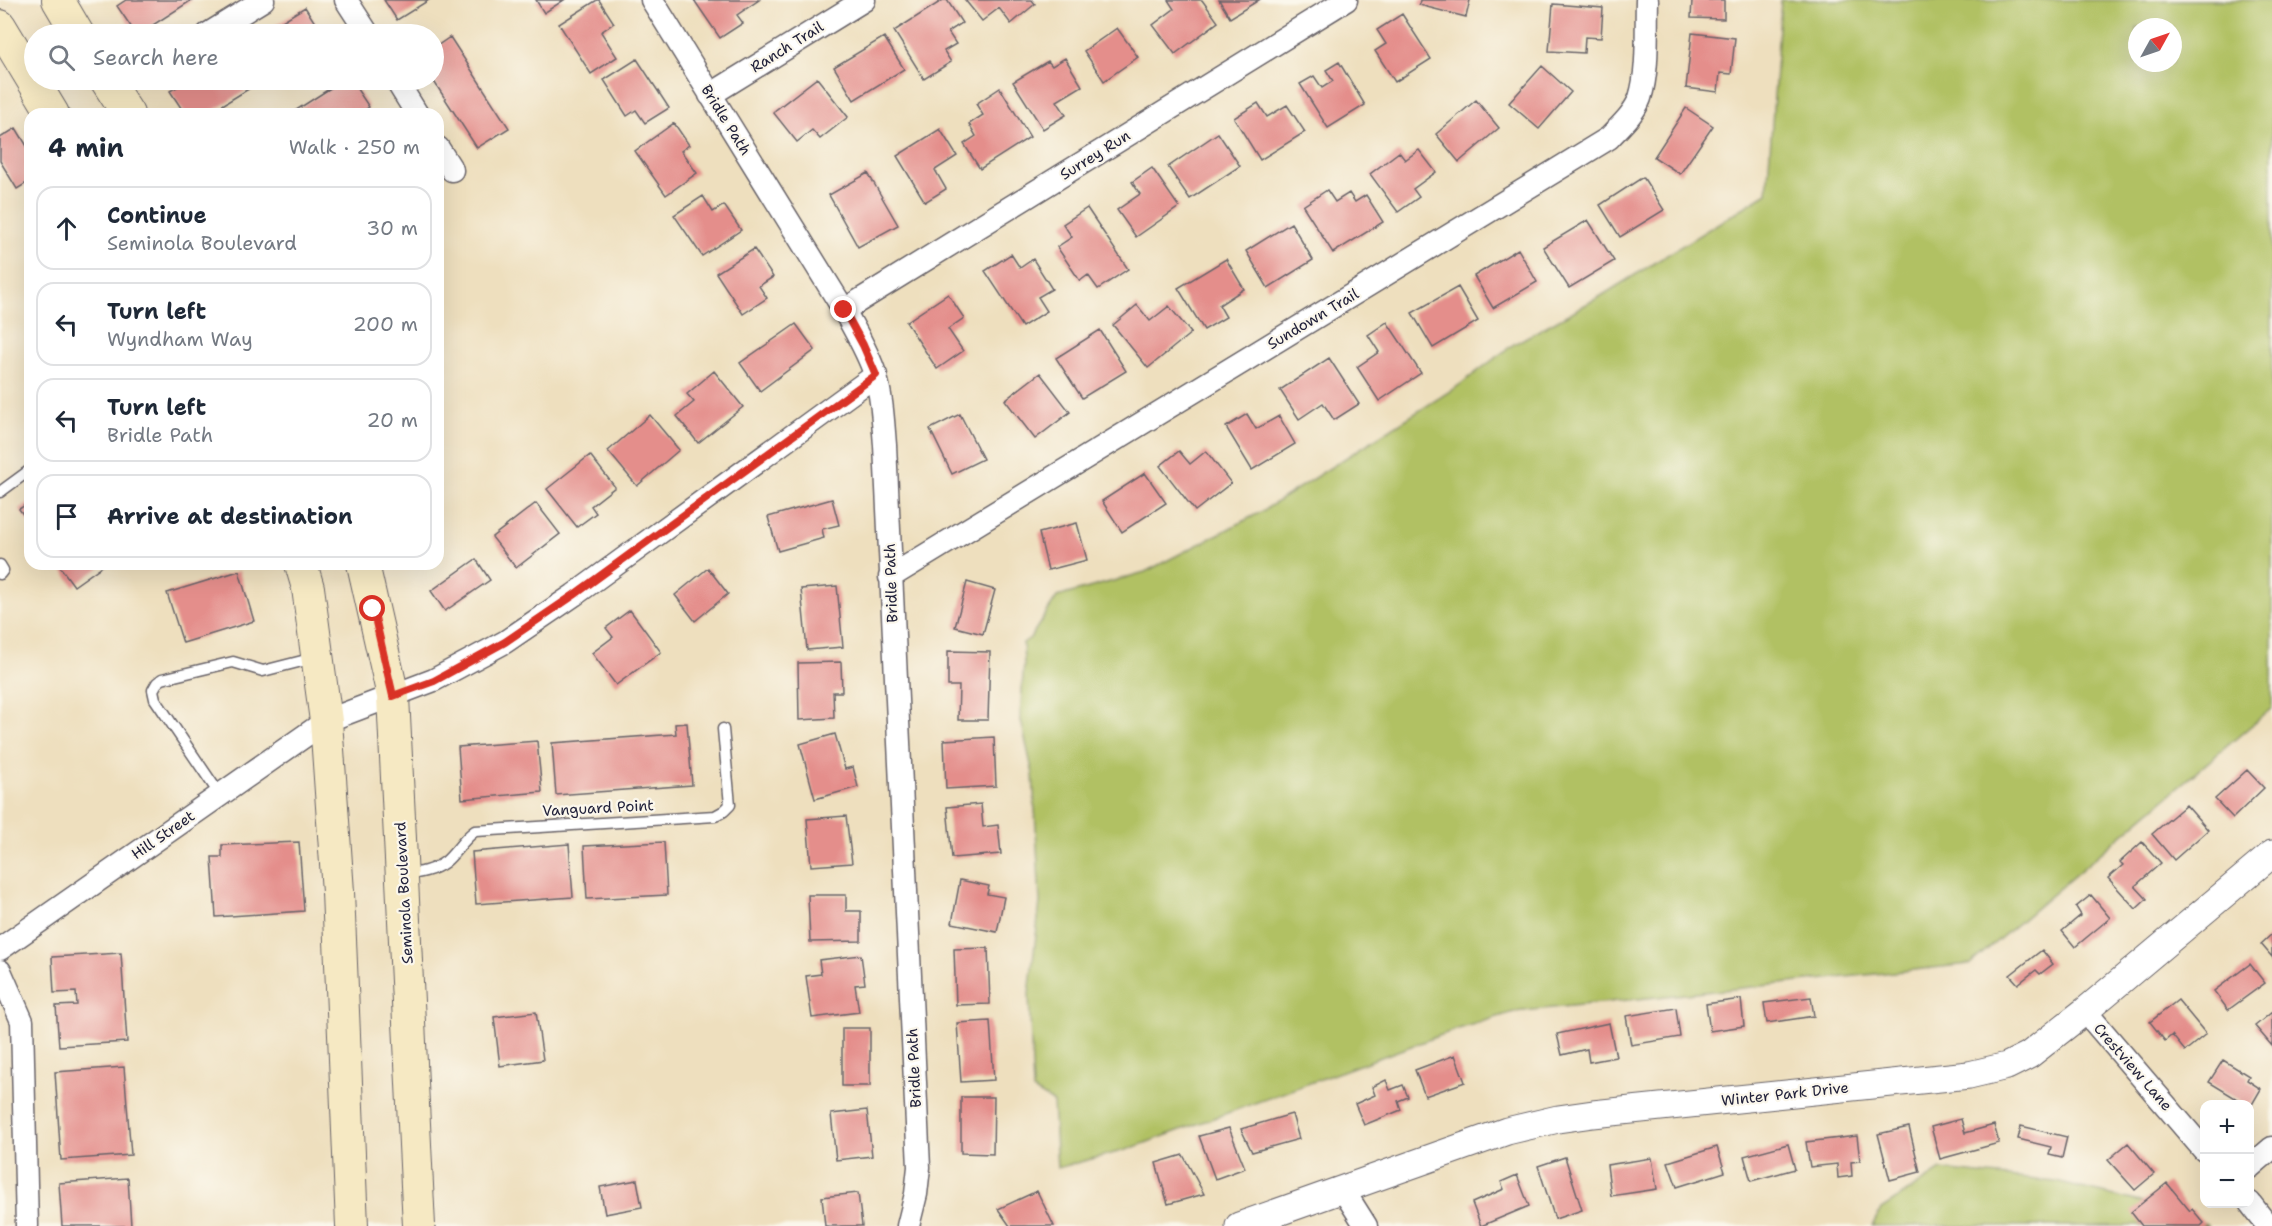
<!DOCTYPE html>
<meta charset="utf-8">
<style>
:root{--surface:#fff;--page:#f2f2f3;--text:#1f2937;--muted:#747a83;--line:#e0e1e3}
body{margin:0;font-family:"Shantell Sans",sans-serif;background:var(--page);color:var(--text)}
.controls{position:absolute;right:18px;bottom:18px;display:grid;overflow:hidden;border-radius:12px;box-shadow:0 6px 24px #0002}
.controls button{width:54px;height:54px;display:grid;place-items:center;padding:0;border:0;border-bottom:2px solid var(--line);background:var(--surface);color:var(--text);font:30px sans-serif}
.compass{position:absolute;left:2128px;top:18px;width:54px;height:54px;border-radius:50%;background:var(--surface);box-shadow:0 6px 24px #0002;rotate:50deg}
.stop{position:absolute;width:18px;height:18px;margin:-14px;border:4px solid #d93025;border-radius:50%;background:#fff}
.stop.end{background:#d93025;border-color:#fff;box-shadow:0 2px 6px #0008}
.list{margin:0;padding:0;list-style:none}
h2{display:flex;justify-content:space-between;align-items:center;height:78px;margin:0;padding:0 24px;font-size:26px}
h2 small{font-size:20px;font-weight:400;color:var(--muted)}
.list li{display:grid;grid-template-columns:39px 1fr auto;gap:18px;align-items:center;box-sizing:border-box;height:84px;margin:0 12px 12px;padding:0 12px;border:2px solid var(--line);border-radius:18px}
.list b{display:block;font-size:22px;white-space:nowrap}
.list p{margin:0;font-size:20px;white-space:nowrap;color:var(--muted)}
.list em{font-size:20px;font-style:normal;color:var(--muted)}
.icon{flex:none;width:33px;height:33px;fill:none;stroke:currentColor;stroke-width:2;stroke-linecap:round;stroke-linejoin:round}
.map{position:relative;flex:none;width:2272px;height:1226px;overflow:hidden}
.search{position:absolute;background:var(--surface);box-shadow:0 6px 24px #0002;left:24px;top:24px;width:420px;height:66px;display:flex;align-items:center;gap:15px;box-sizing:border-box;padding:0 21px;border-radius:33px;color:var(--muted);font-size:22px}
.panel{position:absolute;background:var(--surface);box-shadow:0 6px 24px #0002;left:24px;top:108px;width:420px;height:462px;border-radius:18px}
.map>svg:first-child{display:block}
.green{fill:#b1c164;stroke:#6a7250;stroke-width:1.5;fill-rule:evenodd}
.building{fill:#e48e8b}
.lines{fill:none;stroke-linecap:round;stroke-linejoin:round}
.service-casing{stroke:#696469;stroke-width:13}
.minor-casing{stroke:#696469;stroke-width:25}
.tertiary-casing{stroke:#696469;stroke-width:29}
.secondary-casing{stroke:#696469;stroke-width:34}
.service{stroke:#fff;stroke-width:10}
.minor{stroke:#fff;stroke-width:22}
.tertiary{stroke:#fff;stroke-width:27}
.secondary{stroke:#f6e9c3;stroke-width:32}
.route{stroke:#d93025;stroke-width:8}
.labels{text-anchor:middle;dominant-baseline:central;stroke-width:4.5;stroke-linejoin:round;paint-order:stroke}
.street-label{font-size:15px;fill:#22223b;stroke:#fbf7ec}
</style>
<div class="map">
<svg width="2272" height="1226" viewBox="0 0 2272 1226">
<rect width="100%" height="100%" fill="#fbf7ec"/>
<filter id="ink" filterUnits="userSpaceOnUse"><feTurbulence type="fractalNoise" baseFrequency=".0167" numOctaves="2"/><feDisplacementMap in="SourceGraphic" scale="12" xChannelSelector="R" yChannelSelector="G"/><feConvolveMatrix kernelMatrix="1 2 1 2 8 2 1 2 1" color-interpolation-filters="sRGB"/></filter>
<filter id="wash" filterUnits="userSpaceOnUse"><feTurbulence type="fractalNoise" baseFrequency=".008" numOctaves="4" result="noise"/><feDisplacementMap in="SourceGraphic" scale="24" xChannelSelector="R" yChannelSelector="G"/><feGaussianBlur stdDeviation="1.35" result="paint"/><feColorMatrix in="noise" values="0 0 0 0 0 0 0 0 0 0 0 0 0 0 0 0 0 1.4 0 .05"/><feComposite in="paint" operator="in"/></filter>
<g filter="url(#wash)">
<rect width="100%" height="100%" fill="#eedfbe"/>
<path class="green" d="M 1781,0 L 2272,0 L 2272,708 L 1970,964 L 1514,1012 L 1455,1030 L 1126,1150 L 1057,1168 L 1053,1102 L 1033,1090 L 1029,994 L 1040,902 L 1033,774 L 1020,716 L 1024,662 L 1023,643 L 1030,638 L 1057,597 L 1145,572 L 1261,512 L 1458,386 L 1514,344 L 1601,296 L 1767,193 ZM 2137,27 L 2173,27 L 2173,63 L 2137,63 Z
M 1941,1170 L 2056,1182 L 2179,1211 L 2208,1226 L 1872,1226 L 1881,1209 Z"/>
<g id="blocks">
<path class="building" d="M 126,0 L 192,0 L 139,34 L 136,34 L 117,6 Z
M 384,0 L 429,0 L 397,20 Z
M 536,0 L 564,0 L 544,13 Z
M 597,0 L 599,0 L 614,23 L 601,32 L 617,57 L 591,74 L 559,24 Z
M 694,0 L 759,0 L 737,15 L 743,23 L 720,38 Z
M 943,0 L 947,0 L 962,23 L 948,32 L 956,44 L 944,51 L 951,62 L 924,79 L 894,31 Z
M 965,0 L 1032,0 L 1035,4 L 1011,24 L 999,8 L 982,21 Z
M 1168,0 L 1202,0 L 1218,22 L 1175,54 L 1153,25 L 1174,9 Z
M 1219,0 L 1259,0 L 1230,18 Z
M 1420,0 L 1470,0 L 1466,17 L 1419,5 Z
M 1692,0 L 1724,0 L 1724,19 L 1691,18 Z
M 1553,4 L 1603,8 L 1601,38 L 1585,37 L 1584,53 L 1549,51 Z
M 305,7 L 322,34 L 261,34 Z
M 1402,14 L 1431,59 L 1395,82 L 1375,51 L 1386,44 L 1377,30 Z
M 1117,28 L 1138,57 L 1104,81 L 1084,51 Z
M 1692,33 L 1735,38 L 1731,74 L 1720,73 L 1718,92 L 1686,88 Z
M 450,37 L 509,128 L 477,148 L 433,80 L 434,48 Z
M 884,37 L 904,69 L 854,100 L 834,67 Z
M 1065,58 L 1082,86 L 1057,101 L 1066,115 L 1043,129 L 1013,82 L 1048,61 L 1052,66 Z
M 637,59 L 669,108 L 645,123 L 636,110 L 627,116 L 604,80 Z
M 1339,62 L 1365,105 L 1328,128 L 1300,84 L 1314,76 L 1322,88 L 1333,81 L 1326,70 Z
M 1542,66 L 1571,92 L 1539,129 L 1509,103 Z
M 817,78 L 848,117 L 820,139 L 812,130 L 797,142 L 773,112 Z
M 189,80 L 263,80 L 208,114 L 185,114 L 170,91 Z
M 343,80 L 351,80 L 369,107 L 359,114 L 290,114 Z
M 1000,88 L 1030,137 L 980,169 L 964,144 L 976,136 L 969,124 L 983,115 L 976,104 Z
M 1476,100 L 1499,128 L 1459,162 L 1436,134 Z
M 1258,103 L 1267,117 L 1287,105 L 1305,132 L 1260,160 L 1234,118 Z
M 1686,108 L 1713,126 L 1680,174 L 1654,157 Z
M 674,123 L 689,145 L 681,151 L 697,173 L 666,195 L 635,151 Z
M 16,128 L 30,151 L 30,181 L 17,189 L 0,161 L 0,138 Z
M 940,129 L 957,156 L 935,170 L 946,189 L 925,202 L 897,156 Z
M 1218,133 L 1240,166 L 1190,199 L 1168,167 Z
M 1419,150 L 1436,172 L 1413,189 L 1419,197 L 1398,212 L 1370,174 L 1399,152 L 1405,160 Z
M 1152,168 L 1179,207 L 1136,237 L 1117,210 L 1140,194 L 1132,182 Z
M 868,173 L 898,225 L 858,247 L 829,195 Z
M 1643,177 L 1664,210 L 1620,237 L 1600,205 Z
M 1327,190 L 1335,202 L 1349,193 L 1355,202 L 1366,195 L 1383,222 L 1333,253 L 1303,206 Z
M 703,196 L 713,212 L 724,205 L 741,230 L 702,256 L 674,215 Z
M 1087,208 L 1128,269 L 1098,289 L 1088,275 L 1080,281 L 1057,247 L 1072,237 L 1063,224 Z
M 1588,220 L 1614,261 L 1569,288 L 1543,247 Z
M 1291,223 L 1313,260 L 1268,288 L 1246,251 Z
M 754,249 L 773,277 L 759,286 L 767,298 L 743,314 L 716,273 Z
M 1518,249 L 1537,282 L 1493,308 L 1474,276 Z
M 1011,254 L 1020,268 L 1033,259 L 1052,289 L 1038,297 L 1047,311 L 1022,327 L 985,271 Z
M 1226,259 L 1244,289 L 1219,305 L 1226,317 L 1204,330 L 1178,288 Z
M 1458,287 L 1478,321 L 1433,348 L 1412,313 Z
M 948,294 L 964,318 L 948,329 L 963,351 L 937,369 L 906,322 Z
M 1137,305 L 1150,321 L 1169,306 L 1191,333 L 1148,368 L 1113,325 Z
M 1387,322 L 1421,373 L 1379,401 L 1357,367 L 1379,352 L 1368,335 Z
M 796,324 L 815,350 L 760,391 L 740,363 Z
M 1100,330 L 1126,371 L 1082,398 L 1056,358 Z
M 1329,358 L 1359,404 L 1334,420 L 1323,403 L 1299,419 L 1280,390 Z
M 714,371 L 743,407 L 698,443 L 677,416 L 694,402 L 687,394 Z
M 1040,373 L 1070,412 L 1035,439 L 1005,400 Z
M 960,414 L 983,459 L 952,474 L 930,429 Z
M 1247,414 L 1256,429 L 1279,416 L 1295,444 L 1252,470 L 1226,427 Z
M 650,415 L 679,450 L 637,486 L 608,451 Z
M 1179,451 L 1190,464 L 1206,451 L 1231,483 L 1195,511 L 1160,466 Z
M 590,455 L 615,487 L 591,506 L 596,513 L 577,527 L 547,489 Z
M 1145,473 L 1166,503 L 1122,532 L 1102,501 Z
M 832,499 L 839,525 L 822,529 L 824,538 L 778,551 L 768,517 Z
M 30,502 L 30,524 L 19,509 Z
M 536,503 L 560,534 L 516,568 L 492,537 Z
M 1077,523 L 1087,560 L 1048,570 L 1039,533 Z
M 476,559 L 490,580 L 445,611 L 431,591 Z
M 58,564 L 105,564 L 74,586 Z
M 708,568 L 728,594 L 695,621 L 675,595 Z
M 239,571 L 254,621 L 183,643 L 167,593 Z
M 967,582 L 995,590 L 983,634 L 955,627 Z
M 837,586 L 843,647 L 807,650 L 801,589 Z
M 630,610 L 661,652 L 616,685 L 592,653 L 613,637 L 606,628 Z
M 948,651 L 990,652 L 988,720 L 958,720 L 959,686 L 948,686 Z
M 841,662 L 842,692 L 833,692 L 834,718 L 799,720 L 798,663 Z
M 687,723 L 692,785 L 556,795 L 552,743 L 676,734 L 675,724 Z
M 835,734 L 845,769 L 853,767 L 858,787 L 815,799 L 800,744 Z
M 994,737 L 996,786 L 946,789 L 944,740 Z
M 537,741 L 542,792 L 462,799 L 458,747 Z
M 2247,770 L 2264,788 L 2233,818 L 2215,799 Z
M 981,804 L 983,827 L 998,825 L 1001,854 L 952,858 L 947,807 Z
M 2186,805 L 2208,830 L 2174,860 L 2152,834 Z
M 846,816 L 852,863 L 811,866 L 807,819 Z
M 299,842 L 304,911 L 216,917 L 212,857 L 222,857 L 222,845 Z
M 664,842 L 667,895 L 587,899 L 584,846 Z
M 2142,842 L 2161,863 L 2135,886 L 2147,899 L 2136,909 L 2108,878 L 2123,865 L 2120,862 Z
M 569,844 L 573,897 L 476,904 L 472,852 Z
M 960,880 L 989,886 L 987,894 L 1004,897 L 997,932 L 952,923 Z
M 808,895 L 846,895 L 846,911 L 861,911 L 861,941 L 810,942 Z
M 2091,895 L 2110,918 L 2075,947 L 2062,931 L 2081,915 L 2076,907 Z
M 2272,934 L 2272,957 L 2261,944 Z
M 988,948 L 990,1004 L 956,1005 L 954,949 Z
M 2042,950 L 2053,964 L 2040,974 L 2036,970 L 2018,984 L 2010,975 Z
M 121,953 L 127,1042 L 59,1046 L 56,1006 L 77,1005 L 76,992 L 54,993 L 52,957 Z
M 861,955 L 865,984 L 855,985 L 859,1012 L 812,1018 L 806,976 L 821,974 L 819,960 Z
M 2250,964 L 2265,983 L 2228,1010 L 2214,991 Z
M 1811,997 L 1814,1016 L 1767,1023 L 1764,1003 Z
M 1741,999 L 1744,1026 L 1710,1031 L 1706,1004 Z
M 2178,1000 L 2206,1034 L 2185,1051 L 2172,1035 L 2165,1041 L 2150,1022 Z
M 1676,1008 L 1680,1037 L 1631,1045 L 1626,1016 Z
M 536,1012 L 543,1060 L 500,1066 L 494,1017 Z
M 2272,1012 L 2272,1046 L 2255,1026 Z
M 990,1021 L 994,1080 L 961,1082 L 957,1023 Z
M 1609,1023 L 1616,1057 L 1589,1062 L 1587,1049 L 1562,1055 L 1557,1034 Z
M 842,1028 L 870,1028 L 870,1086 L 842,1086 Z
M 1455,1055 L 1465,1082 L 1425,1096 L 1415,1070 Z
M 2223,1060 L 2249,1076 L 2247,1080 L 2261,1089 L 2250,1108 L 2250,1104 L 2245,1104 L 2209,1082 Z
M 124,1067 L 131,1155 L 61,1160 L 55,1072 Z
M 1386,1080 L 1390,1090 L 1403,1085 L 1408,1097 L 1398,1101 L 1401,1110 L 1364,1125 L 1355,1104 L 1375,1095 L 1372,1087 Z
M 961,1097 L 994,1097 L 993,1154 L 961,1153 Z
M 867,1110 L 872,1156 L 836,1160 L 831,1114 Z
M 1292,1114 L 1299,1139 L 1252,1152 L 1241,1129 Z
M 1961,1119 L 1965,1133 L 1994,1125 L 1999,1143 L 1940,1159 L 1931,1127 Z
M 2021,1126 L 2067,1137 L 2062,1158 L 2049,1155 L 2051,1147 L 2018,1139 Z
M 1909,1127 L 1920,1172 L 1890,1180 L 1878,1134 Z
M 1229,1128 L 1245,1168 L 1215,1179 L 1199,1136 Z
M 1857,1136 L 1860,1161 L 1851,1162 L 1852,1176 L 1838,1178 L 1837,1164 L 1810,1167 L 1806,1142 Z
M 2128,1143 L 2154,1174 L 2135,1190 L 2108,1160 Z
M 1788,1144 L 1795,1169 L 1751,1181 L 1744,1156 Z
M 1717,1147 L 1725,1172 L 1677,1187 L 1668,1162 Z
M 1183,1155 L 1204,1194 L 1168,1204 L 1156,1163 Z
M 1565,1157 L 1582,1210 L 1555,1219 L 1538,1166 Z
M 1652,1158 L 1657,1189 L 1611,1196 L 1607,1165 Z
M 1517,1175 L 1529,1206 L 1481,1226 L 1472,1203 L 1504,1189 L 1501,1182 Z
M 128,1178 L 131,1226 L 62,1226 L 59,1183 Z
M 637,1180 L 642,1207 L 605,1214 L 600,1187 Z
M 2167,1183 L 2190,1211 L 2192,1209 L 2204,1223 L 2201,1226 L 2142,1226 L 2131,1212 Z
M 1037,1191 L 1054,1226 L 1010,1226 L 998,1209 Z
M 858,1193 L 862,1226 L 825,1226 L 822,1197 Z"/>
</g>
</g>
<g filter="url(#ink)">
<use href="#blocks" fill-opacity="0" stroke="#696469" stroke-width="1.5"/>
<g class="lines">
<g class="service-casing">
<path id="service" d="M 0,492 L 30,470
M 0,565 L 3,570 L 0,574
M 220,795 L 155,699 L 153,690 L 157,683 L 162,679 L 233,662 L 263,671 L 314,658
M 404,875 C 418,873 433,871 445,862 C 456,853 463,839 475,831 L 715,816 L 724,811 L 730,805 L 723,729"/>
</g>
<g class="minor-casing">
<path id="minor" d="M 346,0 L 368,34
M 652,0 L 844,310 C 855,331 868,352 875,374 C 882,396 883,421 885,445 L 919,1167 L 916,1194 L 908,1226
M 208,34 L 263,0
M 396,80 L 417,114
M 710,95 L 864,0
M 438,148 L 452,170
M 844,310 L 1346,0
M 890,577 L 1609,138 C 1620,126 1634,114 1640,98 C 1649,70 1646,29 1647,0
M 0,949 L 326,721 L 434,680 L 505,642 L 574,595 L 876,375
M 0,971 L 22,1021 L 27,1226
M 2085,1011 L 2204,1150
M 2250,1167 L 2272,1148
M 1342,1188 L 1366,1226
M 2250,1203 L 2268,1226"/>
</g>
<g class="tertiary-casing">
<path id="tertiary" d="M 1239,1226 L 1507,1131 L 1558,1119 L 1593,1114 L 1969,1075 L 2007,1066 L 2029,1055 L 2085,1011 L 2272,854"/>
</g>
<g class="secondary-casing">
<path id="secondary" d="M 58,0 L 78,34
M 0,26 L 53,114
M 106,80 L 128,114
M 301,564 L 308,588 L 326,721 L 338,892 L 352,1226
M 363,564 L 393,696 L 419,1226"/>
</g>
<use href="#service" class="service"/>
<use href="#minor" class="minor"/>
<use href="#tertiary" class="tertiary"/>
<use href="#secondary" class="secondary"/>
</g>
</g>
<g class="lines" filter="url(#ink)">
<path class="route" d="M 373,609 L 393,696 L 434,681 L 505,642 L 574,595 L 876,375 L 863,345 L 844,310"/>
</g>
<g class="labels">
<g class="street-label">
<text transform="translate(787 47) rotate(-32)">Ranch Trail</text>
<text transform="translate(726 120) rotate(58)">Bridle Path</text>
<text transform="translate(1095 155) rotate(-32)">Surrey Run</text>
<text transform="translate(1313 319) rotate(-31)">Sundown Trail</text>
<text transform="translate(891 583) rotate(-92)">Bridle Path</text>
<text transform="translate(598 808) rotate(-3)">Vanguard Point</text>
<text transform="translate(163 835) rotate(-35)">Hill Street</text>
<text transform="translate(404 893) rotate(-93)">Seminola Boulevard</text>
<text transform="translate(2133 1067) rotate(49)">Crestview Lane</text>
<text transform="translate(914 1068) rotate(-93)">Bridle Path</text>
<text transform="translate(1785 1094) rotate(-6)">Winter Park Drive</text>
</g>
</g>
</svg>
<div class="controls">
<button>+</button>
<button>−</button>
</div>
<svg class="compass" viewBox="-18 -18 36 36"><path d="M0-13l5 13h-10z" fill="#e53935"/><path d="M0 13l5-13h-10z" fill="#747a83"/></svg>
<div class="stop" style="left:373px;top:609px"></div>
<div class="stop end" style="left:844px;top:310px"></div>
<div class="search"><svg class="icon" aria-label="search" viewBox="0 0 24 24"><circle cx="10" cy="10" r="6"/><path d="M15 15l6 6"/></svg>Search here</div>
<section class="panel">
<h2>4 min<small>Walk · 250 m</small></h2>
<ul class="list">
<li><svg class="icon" aria-label="ahead" viewBox="0 0 24 24"><path d="M12 20V5M6 11l6-6 6 6"/></svg><div><b>Continue</b><p>Seminola Boulevard</p></div><em>30 m</em></li>
<li><svg class="icon" aria-label="left" viewBox="0 0 24 24"><path d="M17 20v-9H6M10 6l-5 5 5 5"/></svg><div><b>Turn left</b><p>Wyndham Way</p></div><em>200 m</em></li>
<li><svg class="icon" aria-label="left" viewBox="0 0 24 24"><path d="M17 20v-9H6M10 6l-5 5 5 5"/></svg><div><b>Turn left</b><p>Bridle Path</p></div><em>20 m</em></li>
<li><svg class="icon" aria-label="arrive" viewBox="0 0 24 24"><path d="M6 21V4h12l-3 4 3 4H6"/></svg><div><b>Arrive at destination</b></div></li>
</ul>
</section>
</div>
